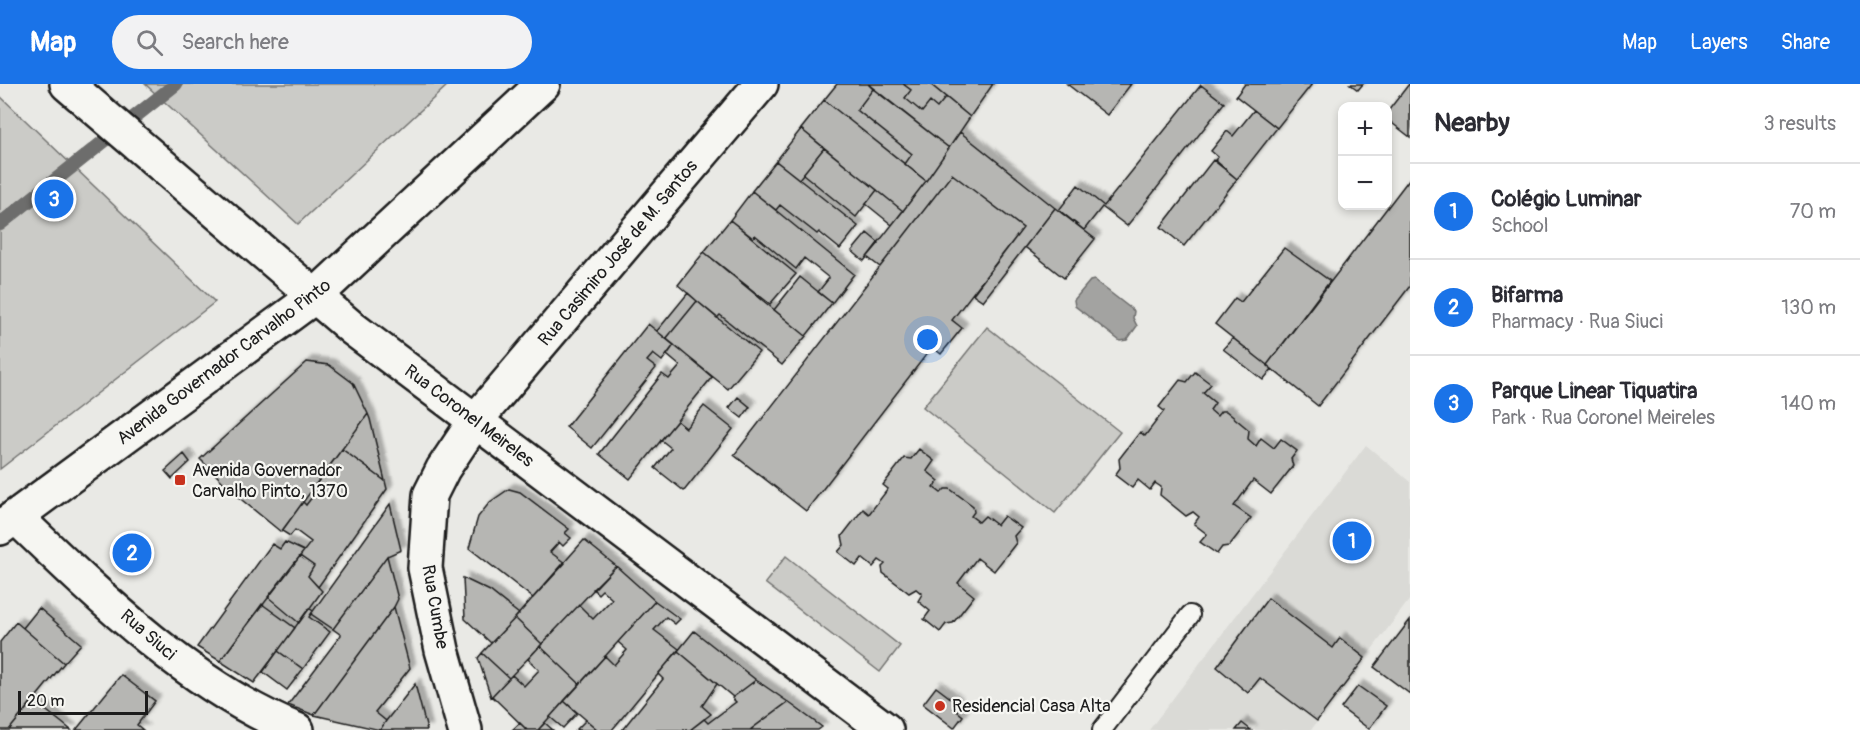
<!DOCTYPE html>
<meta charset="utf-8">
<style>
:root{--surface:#fff;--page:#f2f2f3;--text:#2b2b33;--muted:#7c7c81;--line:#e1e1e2;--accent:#1a73e8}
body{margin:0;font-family:Pangolin,sans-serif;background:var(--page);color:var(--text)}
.controls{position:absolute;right:18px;top:18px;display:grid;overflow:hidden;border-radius:12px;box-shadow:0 3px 9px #0003}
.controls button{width:54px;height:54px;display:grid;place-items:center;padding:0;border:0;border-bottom:2px solid var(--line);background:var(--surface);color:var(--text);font:30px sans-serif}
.scale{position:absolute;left:18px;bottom:15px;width:130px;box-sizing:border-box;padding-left:6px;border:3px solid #1c1c1c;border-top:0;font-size:16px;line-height:21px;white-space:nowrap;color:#1c1c1c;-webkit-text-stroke:4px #f6f6f2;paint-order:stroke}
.you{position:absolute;left:928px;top:256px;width:21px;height:21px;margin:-15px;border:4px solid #fff;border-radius:50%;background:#1a73e8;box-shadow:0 0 0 9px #1a73e833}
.badge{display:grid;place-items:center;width:39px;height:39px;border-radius:50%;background:var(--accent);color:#fff;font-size:20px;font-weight:700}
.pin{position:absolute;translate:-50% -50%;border:3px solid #fff;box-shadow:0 2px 6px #0006}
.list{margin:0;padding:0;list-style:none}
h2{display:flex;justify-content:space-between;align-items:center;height:78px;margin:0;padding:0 24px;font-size:26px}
h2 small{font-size:20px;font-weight:400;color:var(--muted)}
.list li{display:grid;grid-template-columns:39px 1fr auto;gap:18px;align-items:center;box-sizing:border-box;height:96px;padding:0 24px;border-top:2px solid var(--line)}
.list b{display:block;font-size:22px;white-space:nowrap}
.list p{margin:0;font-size:20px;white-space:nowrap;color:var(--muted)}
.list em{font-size:20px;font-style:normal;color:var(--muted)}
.icon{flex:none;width:33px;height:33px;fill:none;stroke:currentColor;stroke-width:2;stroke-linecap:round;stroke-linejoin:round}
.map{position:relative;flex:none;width:1410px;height:646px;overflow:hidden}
header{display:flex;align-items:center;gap:36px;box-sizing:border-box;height:84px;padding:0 30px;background:var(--accent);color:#fff}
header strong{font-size:28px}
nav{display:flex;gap:33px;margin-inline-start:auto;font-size:21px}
.search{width:420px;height:54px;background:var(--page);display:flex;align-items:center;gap:15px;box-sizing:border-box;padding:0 21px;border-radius:33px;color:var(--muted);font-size:22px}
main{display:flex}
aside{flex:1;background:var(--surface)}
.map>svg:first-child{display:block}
.built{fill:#dadad6}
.green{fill:#cbcbc7;stroke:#747472;stroke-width:1.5}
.water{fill:#a3a3a1;stroke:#6d6d6c;stroke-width:1.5}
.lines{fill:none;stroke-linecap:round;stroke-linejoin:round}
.stream{stroke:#6d6d6c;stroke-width:14}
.building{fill:#b6b6b3;stroke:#1c1c1c;stroke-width:1.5;filter:url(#shadow)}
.lane-casing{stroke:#1c1c1c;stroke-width:22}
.street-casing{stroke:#1c1c1c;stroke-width:38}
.secondary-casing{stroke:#1c1c1c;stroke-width:38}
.primary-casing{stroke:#1c1c1c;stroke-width:38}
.lane{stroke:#f6f6f2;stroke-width:18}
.street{stroke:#f6f6f2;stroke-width:33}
.secondary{stroke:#f6f6f2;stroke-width:33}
.primary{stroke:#f6f6f2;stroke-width:33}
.poi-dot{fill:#c8321e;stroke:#f6f6f2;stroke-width:2}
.labels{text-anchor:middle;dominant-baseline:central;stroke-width:4.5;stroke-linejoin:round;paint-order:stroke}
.street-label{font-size:18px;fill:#1c1c1c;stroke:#f6f6f2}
.poi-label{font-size:18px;fill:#1c1c1c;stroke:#f6f6f2;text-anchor:start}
</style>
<header>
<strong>Map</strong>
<div class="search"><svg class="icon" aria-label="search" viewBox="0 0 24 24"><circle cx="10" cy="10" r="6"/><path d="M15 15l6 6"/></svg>Search here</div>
<nav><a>Map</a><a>Layers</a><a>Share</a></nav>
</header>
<main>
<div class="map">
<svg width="1410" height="646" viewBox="0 0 1410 646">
<defs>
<filter id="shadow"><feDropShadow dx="5.5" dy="-5.5" stdDeviation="1.5" flood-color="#0004"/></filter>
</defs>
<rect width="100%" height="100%" fill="#e9e9e5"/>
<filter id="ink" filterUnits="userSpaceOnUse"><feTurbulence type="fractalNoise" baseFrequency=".0167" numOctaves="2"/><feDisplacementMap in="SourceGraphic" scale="12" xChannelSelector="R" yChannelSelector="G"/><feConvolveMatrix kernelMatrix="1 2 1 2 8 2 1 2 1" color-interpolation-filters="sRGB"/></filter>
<g filter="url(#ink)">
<path class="built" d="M 1366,361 L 1410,398 L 1410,515 L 1311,646 L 1149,646 Z"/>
<path class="green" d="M 145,0 L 449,0 L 298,140 Z
M 0,12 L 215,218 L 0,385 Z
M 987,243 L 1120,348 L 1055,429 L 923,323 Z
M 786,472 L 900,562 L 880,588 L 765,499 Z"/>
<path class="water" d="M 1094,196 L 1134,227 L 1133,234 L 1137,242 L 1127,256 L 1120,257 L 1075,222 L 1074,216 L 1090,197 Z"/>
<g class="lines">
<path class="stream" d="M 0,140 L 176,0"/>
</g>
<path class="building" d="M 837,0 L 868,0 L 873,5 L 857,26 L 912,70 L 905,80 L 824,16 Z
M 868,0 L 903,0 L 911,6 L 905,14 L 922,28 L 930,18 L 937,24 L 946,13 L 970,33 L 949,64 Z
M 903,0 L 930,0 L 946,13 L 937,24 L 930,18 L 922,28 L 905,14 L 911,6 Z
M 930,0 L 993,0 L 970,33 Z
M 1067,0 L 1131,0 L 1107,31 Z
M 1245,0 L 1312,0 L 1277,44 L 1236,12 Z
M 1350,0 L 1363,0 L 1358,6 Z
M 1409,0 L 1410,0 L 1410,53 L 1388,36 L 1388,27 Z
M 1201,1 L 1224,19 L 1127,142 L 1102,123 L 1084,146 L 1059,126 L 1078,101 L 1104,122 Z
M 873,5 L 949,64 L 926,97 L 905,80 L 912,70 L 857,26 Z
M 824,16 L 926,97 L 903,127 L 801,45 Z
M 1254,26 L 1277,44 L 1237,95 L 1215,76 L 1218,73 L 1211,67 L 1227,47 L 1233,52 Z
M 801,45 L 824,64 L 799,95 L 776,77 Z
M 960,48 L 1055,124 L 983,217 L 973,210 L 1023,144 L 952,90 L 880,183 L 867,173 L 926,97 Z
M 824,64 L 877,106 L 856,133 L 803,90 Z
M 1213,76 L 1237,95 L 1184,162 L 1161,143 Z
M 776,77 L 858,142 L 840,165 L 819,148 L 817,150 L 780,121 L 776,126 L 752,107 Z
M 952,90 L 1023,144 L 952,236 L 962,244 L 941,270 L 932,263 L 806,427 L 734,371 Z
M 1410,94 L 1410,202 L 1318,322 L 1267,281 Z
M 877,106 L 903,127 L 892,141 L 866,120 Z
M 752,107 L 854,190 L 832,219 L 818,208 L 829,194 L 804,174 L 796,185 L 755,151 L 753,154 L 730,136 Z
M 1055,124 L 1095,155 L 1064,194 L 1025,163 Z
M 730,136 L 796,190 L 770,220 L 704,168 Z
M 867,149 L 879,159 L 864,177 L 852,167 Z
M 1284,164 L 1330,197 L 1267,281 L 1215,240 L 1235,214 L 1241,218 Z
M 704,168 L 806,252 L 782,281 L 720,231 L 717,234 L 678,201 Z
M 800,193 L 832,219 L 806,252 L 774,226 Z
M 688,209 L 697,217 L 666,255 L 657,247 Z
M 697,217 L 759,268 L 728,305 L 666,255 Z
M 648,240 L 674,261 L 662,277 L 653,270 L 647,277 L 656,284 L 592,364 L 566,343 Z
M 1233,254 L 1272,285 L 1263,296 L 1223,265 Z
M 674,261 L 712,293 L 630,395 L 599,370 L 662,290 L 669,295 L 680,282 L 667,271 Z
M 307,278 L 329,281 L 353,299 L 368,330 L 281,448 L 237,412 L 200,375 Z
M 1195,288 L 1211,300 L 1203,309 L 1215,319 L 1210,326 L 1217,332 L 1221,327 L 1226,327 L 1249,346 L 1248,355 L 1256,362 L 1261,354 L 1274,364 L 1281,355 L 1297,367 L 1291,375 L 1293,382 L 1271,410 L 1253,396 L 1234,422 L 1251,434 L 1229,462 L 1222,463 L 1217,470 L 1200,458 L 1207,450 L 1194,440 L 1199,433 L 1193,428 L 1186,432 L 1160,411 L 1161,403 L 1155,399 L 1150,406 L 1138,396 L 1132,404 L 1115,391 L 1120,384 L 1119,375 L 1140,348 L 1145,352 L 1164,327 L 1159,323 L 1180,296 L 1187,298 Z
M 738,313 L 750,323 L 742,334 L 729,324 Z
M 704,322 L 733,345 L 684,407 L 655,384 L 671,364 L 661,356 L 677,337 L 686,344 Z
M 368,330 L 370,335 L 385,397 L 342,365 Z
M 342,365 L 385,397 L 387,405 L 318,503 L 308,492 L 314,482 L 300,472 L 311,458 L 295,446 L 290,452 L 282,447 L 303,418 L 306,421 L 319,404 L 315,401 Z
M 919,365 L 934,377 L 927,387 L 939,397 L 933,403 L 941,409 L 945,405 L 950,405 L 973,422 L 974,428 L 971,432 L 979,438 L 985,432 L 997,441 L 1004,432 L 1021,444 L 1014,452 L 1016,459 L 994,487 L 977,474 L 958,499 L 974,512 L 953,539 L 946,540 L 940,548 L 924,535 L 930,527 L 918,517 L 922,510 L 916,505 L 909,509 L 883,489 L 882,483 L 885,480 L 879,476 L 873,483 L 862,474 L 856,482 L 838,468 L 844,461 L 842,452 L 863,425 L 869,430 L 888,405 L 883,401 L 904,374 L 911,375 Z
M 184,370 L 190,378 L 172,395 L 165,387 Z
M 509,405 L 520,408 L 569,445 L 565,449 L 571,454 L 563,462 L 559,458 L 550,468 L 565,479 L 533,514 L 469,464 L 478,433 L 490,418 Z
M 390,420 L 401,466 L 387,472 L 333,545 L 311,530 Z
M 584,456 L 616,482 L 542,560 L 515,534 Z
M 285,458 L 304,467 L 220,577 L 197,563 L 272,460 L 280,465 Z
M 300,472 L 314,482 L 308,492 L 322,507 L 299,539 L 268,513 Z
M 387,472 L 398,515 L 394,523 L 314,631 L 288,621 L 341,551 L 333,545 Z
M 616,482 L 655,517 L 580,600 L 540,562 L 579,521 L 593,535 L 612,515 L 602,506 L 598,510 L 593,505 Z
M 463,494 L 490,507 L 519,530 L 491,559 L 465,535 Z
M 1268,514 L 1333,564 L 1340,554 L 1365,574 L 1317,637 L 1260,594 L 1248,609 L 1217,583 Z
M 655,517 L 680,535 L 675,540 L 666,533 L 654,546 L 679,565 L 612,646 L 598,646 L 564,617 L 605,572 L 614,581 L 627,566 L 618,558 Z
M 262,520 L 295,544 L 254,599 L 220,577 Z
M 394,523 L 410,584 L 375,628 L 386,637 L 380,646 L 314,631 Z
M 39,524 L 81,560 L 64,579 L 23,544 Z
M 309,524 L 313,527 L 309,533 L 330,548 L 303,585 L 278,567 Z
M 515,534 L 542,560 L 509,594 L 482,569 Z
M 1410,536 L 1410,610 L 1374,583 Z
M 16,538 L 64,579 L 9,646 L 0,646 L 0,558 Z
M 694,547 L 756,596 L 733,613 L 678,567 Z
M 540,562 L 580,600 L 538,646 L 527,646 L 492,612 L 512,591 L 524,602 L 539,586 L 528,575 Z
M 278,567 L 303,585 L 287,606 L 263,588 Z
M 678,567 L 717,600 L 702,622 L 711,630 L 690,646 L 622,646 L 663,595 L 658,590 Z
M 482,569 L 509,594 L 491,613 L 478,574 Z
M 121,591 L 155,617 L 137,641 L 143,646 L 76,646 Z
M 756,596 L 788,618 L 750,646 L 690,646 L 704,635 L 708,639 L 736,618 L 732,614 Z
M 415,600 L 427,646 L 380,646 L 386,637 Z
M 1358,602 L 1386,622 L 1369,645 L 1341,624 Z
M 936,603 L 957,619 L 953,624 L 963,632 L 954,644 L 923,620 Z
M 33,616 L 71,646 L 9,646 Z
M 564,617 L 577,629 L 563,644 L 550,633 Z
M 788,618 L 822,643 L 818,646 L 750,646 Z
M 586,636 L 598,646 L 576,646 Z
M 520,639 L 527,646 L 512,646 Z
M 545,639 L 553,646 L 538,646 Z
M 1242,639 L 1251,646 L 1236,646 Z"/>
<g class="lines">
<g class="lane-casing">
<path id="lane" d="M 1102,646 L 1190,531"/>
</g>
<g class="street-casing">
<path id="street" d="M 475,337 L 761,0
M 16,433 C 96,510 193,605 297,646"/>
</g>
<g class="secondary-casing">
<path id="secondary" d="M 67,0 L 352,244 L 886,646
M 465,646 L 442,566 L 425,484 L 430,411 L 443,385 L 475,337"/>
</g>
<g class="primary-casing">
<path id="primary" d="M 0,444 L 314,213 L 543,0"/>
</g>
<use href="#lane" class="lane"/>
<use href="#street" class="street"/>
<use href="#secondary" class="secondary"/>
<use href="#primary" class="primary"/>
</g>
</g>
<g class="poi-dot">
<rect x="174" y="390" width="12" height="12" rx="3"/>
<circle cx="940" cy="622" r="6"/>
</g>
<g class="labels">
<g class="street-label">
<text transform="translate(618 169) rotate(-50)">Rua Casimiro José de M. Santos</text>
<text transform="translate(224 278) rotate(-37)">Avenida Governador Carvalho Pinto</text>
<text transform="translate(469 332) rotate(37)">Rua Coronel Meireles</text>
<text transform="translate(435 523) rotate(80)">Rua Cumbe</text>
<text transform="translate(148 551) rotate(41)">Rua Siuci</text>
</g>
<g class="poi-label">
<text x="192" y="386">Avenida Governador<tspan x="192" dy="21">Carvalho Pinto, 1370</tspan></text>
<text x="952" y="622">Residencial Casa Alta</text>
</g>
</g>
</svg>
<div class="controls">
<button>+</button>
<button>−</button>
</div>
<div class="scale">20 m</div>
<div class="you"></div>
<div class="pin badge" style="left:1352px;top:457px">1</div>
<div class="pin badge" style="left:132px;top:469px">2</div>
<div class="pin badge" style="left:54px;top:115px">3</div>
</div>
<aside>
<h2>Nearby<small>3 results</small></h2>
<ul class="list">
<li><span class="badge">1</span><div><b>Colégio Luminar</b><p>School</p></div><em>70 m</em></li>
<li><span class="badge">2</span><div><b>Bifarma</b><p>Pharmacy · Rua Siuci</p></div><em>130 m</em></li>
<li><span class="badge">3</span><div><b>Parque Linear Tiquatira</b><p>Park · Rua Coronel Meireles</p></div><em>140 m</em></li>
</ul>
</aside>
</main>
